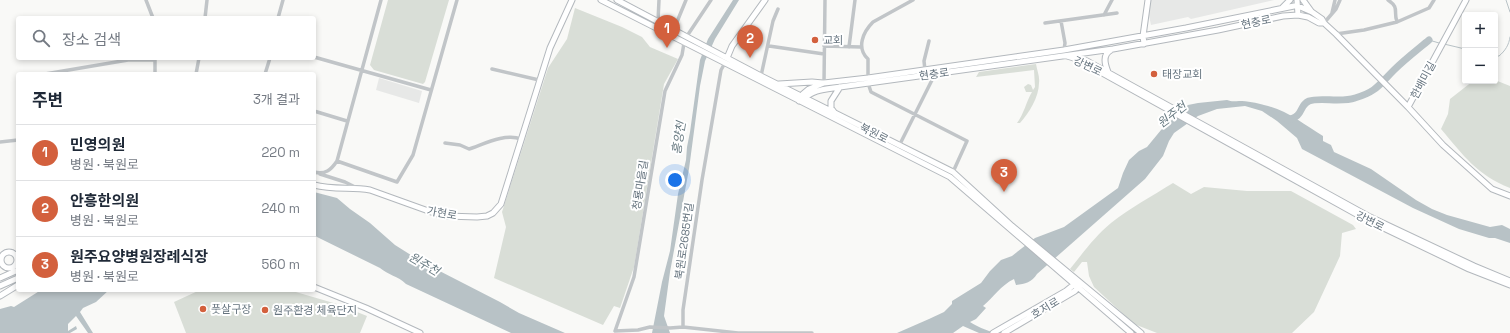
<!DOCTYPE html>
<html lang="ko">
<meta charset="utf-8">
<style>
:root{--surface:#fff;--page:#f6f6f7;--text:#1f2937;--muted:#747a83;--line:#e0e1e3;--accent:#d3603d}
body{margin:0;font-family:"Space Grotesk","Noto Sans KR",sans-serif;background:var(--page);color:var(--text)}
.controls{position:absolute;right:12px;top:12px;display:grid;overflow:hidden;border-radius:4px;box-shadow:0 2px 6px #0003}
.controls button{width:36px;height:36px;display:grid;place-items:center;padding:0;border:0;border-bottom:1px solid var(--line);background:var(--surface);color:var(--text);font:20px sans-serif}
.you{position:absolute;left:675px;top:180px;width:14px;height:14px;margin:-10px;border:3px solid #fff;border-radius:50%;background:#1a73e8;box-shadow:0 0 0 6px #1a73e833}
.badge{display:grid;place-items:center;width:26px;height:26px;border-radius:50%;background:var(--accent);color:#fff;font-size:13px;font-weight:700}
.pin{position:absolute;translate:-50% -33px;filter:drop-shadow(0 1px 2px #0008)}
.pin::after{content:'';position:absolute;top:21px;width:14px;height:12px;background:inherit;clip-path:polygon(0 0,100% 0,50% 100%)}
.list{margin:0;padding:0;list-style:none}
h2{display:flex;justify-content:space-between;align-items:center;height:52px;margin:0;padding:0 16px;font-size:17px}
h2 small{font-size:13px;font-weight:400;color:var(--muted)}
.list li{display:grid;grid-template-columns:26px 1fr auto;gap:12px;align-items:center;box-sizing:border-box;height:56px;padding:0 16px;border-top:1px solid var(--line)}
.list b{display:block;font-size:15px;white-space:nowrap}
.list p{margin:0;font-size:13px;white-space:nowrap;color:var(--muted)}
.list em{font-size:13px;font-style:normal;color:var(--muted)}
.icon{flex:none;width:22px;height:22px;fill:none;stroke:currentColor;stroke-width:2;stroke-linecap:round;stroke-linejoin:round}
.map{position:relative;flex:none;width:1510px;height:333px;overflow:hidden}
.search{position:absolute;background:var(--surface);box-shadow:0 2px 6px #0003;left:16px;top:16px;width:300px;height:44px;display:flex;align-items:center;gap:10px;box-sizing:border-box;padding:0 14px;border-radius:4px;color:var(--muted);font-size:15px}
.panel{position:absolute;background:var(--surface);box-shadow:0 2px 6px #0003;left:16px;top:72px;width:300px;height:220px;border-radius:4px}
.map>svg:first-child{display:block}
.built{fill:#e7e8e7}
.green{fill:#d9ded7}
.water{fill:#b8c2c6}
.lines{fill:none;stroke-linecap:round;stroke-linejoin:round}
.stream{stroke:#b8c2c6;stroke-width:1}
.river{stroke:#b8c2c6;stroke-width:7}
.secondary-casing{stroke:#b3b8bd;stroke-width:7}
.street{stroke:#c1c5c8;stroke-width:3.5}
.secondary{stroke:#fff;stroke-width:5}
.poi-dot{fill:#d3603d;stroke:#fff;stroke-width:1.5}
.labels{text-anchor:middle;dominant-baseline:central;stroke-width:4;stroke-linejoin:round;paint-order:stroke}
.street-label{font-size:11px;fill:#66747f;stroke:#fff}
.poi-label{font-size:11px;fill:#66747f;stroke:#fff;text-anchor:start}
.water-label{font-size:12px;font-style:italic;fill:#677980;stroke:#fff}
</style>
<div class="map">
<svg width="1510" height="333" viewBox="0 0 1510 333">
<rect width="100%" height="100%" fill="#f9f9f7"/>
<path class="built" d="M 1150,0 L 1274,0 L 1191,19 L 1188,17 L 1151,25 L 1148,11 Z
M 379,78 L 422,91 L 419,103 L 376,90 Z"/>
<path class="green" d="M 388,0 L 449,0 L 425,82 L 423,84 L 374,70 L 370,65 Z
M 575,8 L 622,27 L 642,37 L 650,47 L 678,59 L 664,84 L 634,267 L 620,308 L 614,306 L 603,325 L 494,278 L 506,227 L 502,212 L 548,68 L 567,39 Z
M 1036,64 C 1037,70 1040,77 1039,83 C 1039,97 1029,113 1020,123 L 1017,123 C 1024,114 1026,102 1032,92 L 1026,92 L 1024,87 L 1028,84 L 1031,85 L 1033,90 L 1035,87 L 1034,70 L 976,77 L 979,72 Z
M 1495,80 L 1510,86 L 1510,188 C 1477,175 1463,155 1441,129 L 1448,114 L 1450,99 L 1473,81 Z
M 1173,183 L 1191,194 L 1204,187 L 1247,191 L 1291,191 L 1353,225 L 1356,229 L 1342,233 L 1340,256 L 1314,312 L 1292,333 L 1157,333 L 1134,324 L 1094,287 L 1089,276 L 1087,262 L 1082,262 L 1074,272 L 1070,269 C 1083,253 1095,236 1111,223 C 1130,208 1152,196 1173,183 Z
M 200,290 L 289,290 L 337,304 L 367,316 L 360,333 L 186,333 L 174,302 Z"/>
<path class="water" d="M 733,0 L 739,0 L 715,39 L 705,61 L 700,86 L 689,169 L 670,272 L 664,316 L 670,333 L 652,333 L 662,282 L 670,251 L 678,194 L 686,160 L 687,147 L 690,132 L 700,60 L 708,39 Z
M 1227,100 C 1232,102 1235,101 1239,101 C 1247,101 1257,103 1264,105 C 1287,110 1303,124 1323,136 L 1323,141 L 1331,145 L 1334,152 L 1371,169 L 1416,200 L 1432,209 L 1447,215 L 1490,227 L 1502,225 L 1510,229 L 1510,243 L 1495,238 L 1489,238 L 1459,229 L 1413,208 L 1302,149 L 1297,138 L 1277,121 L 1262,111 L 1245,106 L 1217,109 L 1198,116 L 1174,133 L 1169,141 L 1163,156 L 1145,179 L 1037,274 C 1032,282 1025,284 1016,285 L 1014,279 C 1001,285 993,298 983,306 L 986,308 L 976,319 L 970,322 C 976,326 986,330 994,333 L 979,333 L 963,326 L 953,333 L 897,333 L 929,319 L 944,312 L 952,304 L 952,301 L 981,283 L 990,271 L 1001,260 L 1012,256 L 1035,238 L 1064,227 L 1118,188 L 1123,173 L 1129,160 L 1139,151 L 1147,147 L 1161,130 L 1188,105 L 1198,103 Z
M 314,192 L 337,198 L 350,209 L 370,223 L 395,245 L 422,262 L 500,302 L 519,313 L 565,333 L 511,333 L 406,284 C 398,276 388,275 380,268 L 317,237 L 314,235 Z
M 41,290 L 109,290 L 96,302 L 83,308 L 80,312 L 93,333 L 88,333 L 76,316 L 68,324 L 68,331 L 76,326 L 77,329 L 70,333 L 0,333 L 0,309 L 11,306 L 14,307 Z"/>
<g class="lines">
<path class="stream" d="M 1506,0 L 1510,12
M 1429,40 L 1439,43
M 1444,44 L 1465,49
M 1495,56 L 1499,56 C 1505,51 1509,45 1510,37"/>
<path class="river" d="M 1287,120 C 1305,116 1298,106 1309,101 C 1320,97 1341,103 1355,98 C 1376,92 1379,85 1394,70 C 1404,60 1417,50 1429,40"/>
<g class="secondary-casing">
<path id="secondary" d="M 601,0 L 950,177 L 1131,333
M 617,0 L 761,76 L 953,172 L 1012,226 L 1141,333
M 1297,0 L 1298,15
M 1303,0 L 1311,11
M 1282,8 L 1290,0
M 1144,44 L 1143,36 L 1148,0
M 1067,56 L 1077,59 L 1367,220 L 1469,269 L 1510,285
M 727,58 L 732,46 L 765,0
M 1087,61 L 1370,217 L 1474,266 L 1510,281
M 1108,72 C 1105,64 1102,55 1111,50
M 779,84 L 812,82 L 823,83
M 804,100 C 811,89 828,89 840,87 L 1113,49 L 1218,30 L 1283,16 L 1298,15 L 1308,17 L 1319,23 L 1324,23
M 799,101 L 803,94 L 809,89 L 824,83 L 868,78 L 1064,50 L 1186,28 L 1294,6 L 1298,6 L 1312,12 L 1322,19 L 1324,23 L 1336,34 L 1408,107 L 1443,145 L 1492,189 L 1510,196
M 1408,107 L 1466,0
M 834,112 L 831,108 L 831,101 L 840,87
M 314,185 C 333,190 351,187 370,190 L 434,213 L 446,216 L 477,217 L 487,216 L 493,213 L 501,204 L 550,48 L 572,0
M1 260a8 8 0 1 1 16 0a8 8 0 1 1-16 0Z
M 0,278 L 18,270
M 0,286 L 18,278
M 314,287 L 366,308 L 420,333
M 0,296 L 18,285
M 993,333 L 1066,291 L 1076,283
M 1004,333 L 1075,291 L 1079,286"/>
</g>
<path class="street" d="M 146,0 L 153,18
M 1388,0 C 1400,8 1393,11 1397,22
M 1332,13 L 1335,0
M 1104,15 L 1112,0
M 205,18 L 207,0
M 278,18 L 283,0
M 658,21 L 659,0
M 1061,21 L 1065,43 L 1064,50
M 1045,23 L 1117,13
M 1324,23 L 1336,9 L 1340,0
M 674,29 L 686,0
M 1336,34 L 1364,30 L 1397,22 L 1429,8 L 1434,0
M 687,36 L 711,0
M 684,43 L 682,55 L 665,91 L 634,277 L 615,331 L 638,330 L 650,327 L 670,328 L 683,327 L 738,333 L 812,333
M 769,46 L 824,54
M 824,46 L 861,47
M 849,47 L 855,0
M 314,57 L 431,90
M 492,69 L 539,80
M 925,70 L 924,61 L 929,41
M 45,74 L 128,60 L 155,60
M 155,74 L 155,59
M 196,74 L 199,58
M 265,74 L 270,58
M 761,76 L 773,21 L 778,9
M 868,78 L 868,59 C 856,48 863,32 873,22 L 913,0
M 824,83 L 825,0
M 868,83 L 871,92 L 967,141 L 953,172
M 314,111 L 347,121
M 0,142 L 18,140
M 445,143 L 460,145 L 469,149 C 484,144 505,133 521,139
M 899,146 L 935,74
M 337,161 L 397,182 L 413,155 L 457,0
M 314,172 C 325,175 331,170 337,161 L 381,0
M 320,174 L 345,182 L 357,188
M 683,327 L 683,310 L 702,180 L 721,70 L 725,63"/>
<use href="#secondary" class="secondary"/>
</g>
<g class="poi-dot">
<circle cx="815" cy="40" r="4"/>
<circle cx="1154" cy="74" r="4"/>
<circle cx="203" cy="309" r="4"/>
<circle cx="265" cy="310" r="4"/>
</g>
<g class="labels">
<g class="street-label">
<text transform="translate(1256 22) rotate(-12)">현충로</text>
<text transform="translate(1088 66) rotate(26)">강변로</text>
<text transform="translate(934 74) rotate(-8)">현충로</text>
<text transform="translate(1423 80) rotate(-62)">한배미길</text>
<text transform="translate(874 133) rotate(27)">북원로</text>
<text transform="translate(640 185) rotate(-81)">청룡마을길</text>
<text transform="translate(442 213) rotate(10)">가현로</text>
<text transform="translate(1370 221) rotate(27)">강변로</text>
<text transform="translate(684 241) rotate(-82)">북원로2685번길</text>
<text transform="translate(1045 308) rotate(-31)">호저로</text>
</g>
<g class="poi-label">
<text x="823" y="40">교회</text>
<text x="1162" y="74">태장교회</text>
<text x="211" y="309">풋살구장</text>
<text x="273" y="310">원주환경 체육단지</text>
</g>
<g class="water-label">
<text transform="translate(1172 115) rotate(-38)">원주천</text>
<text transform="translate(679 138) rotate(-81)">흥양천</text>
<text transform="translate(424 264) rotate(30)">원주천</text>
</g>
</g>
</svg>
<div class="controls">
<button>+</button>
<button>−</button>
</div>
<div class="you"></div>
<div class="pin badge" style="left:667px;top:48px">1</div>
<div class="pin badge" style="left:750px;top:58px">2</div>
<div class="pin badge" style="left:1004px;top:192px">3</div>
<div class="search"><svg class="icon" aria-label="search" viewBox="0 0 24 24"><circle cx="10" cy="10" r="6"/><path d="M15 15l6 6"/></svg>장소 검색</div>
<section class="panel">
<h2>주변<small>3개 결과</small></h2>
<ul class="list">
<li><span class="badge">1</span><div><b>민영의원</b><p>병원 · 북원로</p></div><em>220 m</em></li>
<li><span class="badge">2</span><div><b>안흥한의원</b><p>병원 · 북원로</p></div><em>240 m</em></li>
<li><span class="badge">3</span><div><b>원주요양병원장례식장</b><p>병원 · 북원로</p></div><em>560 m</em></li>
</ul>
</section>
</div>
